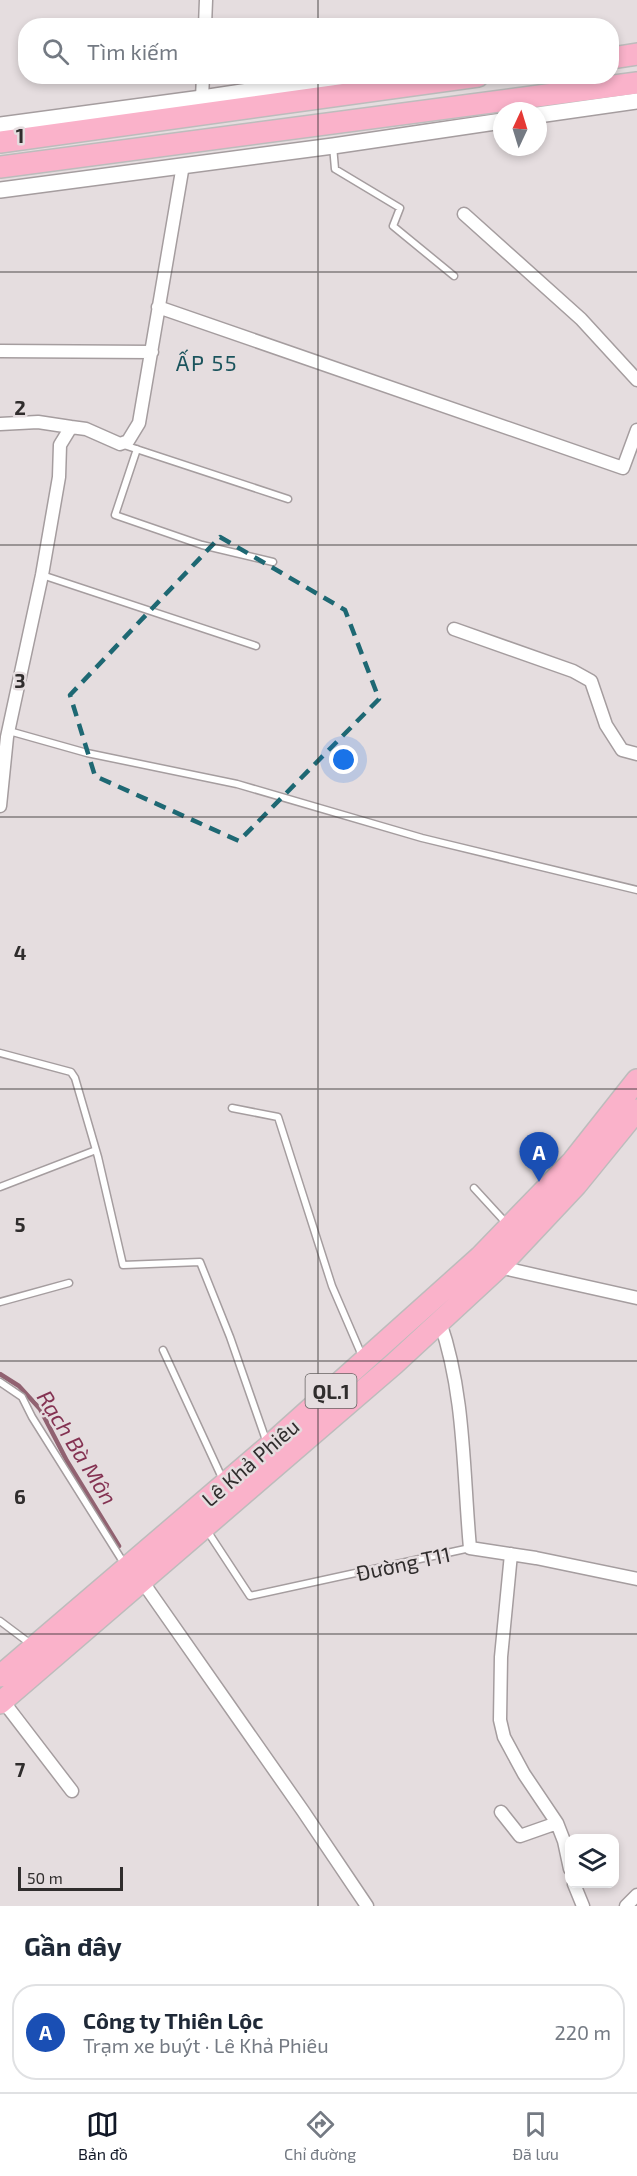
<!DOCTYPE html>
<html lang="vi">
<meta charset="utf-8">
<style>
:root{--surface:#fff;--page:#f6f6f7;--text:#1f2937;--muted:#747a83;--line:#e0e1e3;--accent:#111827}
body{margin:0;font-family:"Exo 2",sans-serif;background:var(--page);color:var(--text)}
.controls{position:absolute;right:18px;bottom:18px;display:grid;overflow:hidden;border-radius:12px;box-shadow:0 3px 9px #0003}
.controls button{width:54px;height:54px;display:grid;place-items:center;padding:0;border:0;border-bottom:2px solid var(--line);background:var(--surface);color:var(--text);font:30px sans-serif}
.compass{position:absolute;left:493px;top:102px;width:54px;height:54px;border-radius:50%;background:var(--surface);box-shadow:0 3px 9px #0003;rotate:4deg}
.scale{position:absolute;left:18px;bottom:15px;width:105px;box-sizing:border-box;padding-left:6px;border:3px solid #302d2d;border-top:0;font-size:16px;line-height:21px;white-space:nowrap;color:#302d2d;-webkit-text-stroke:4px #e5dddf;paint-order:stroke}
.you{position:absolute;left:344px;top:760px;width:21px;height:21px;margin:-15px;border:4px solid #fff;border-radius:50%;background:#1a73e8;box-shadow:0 0 0 9px #1a73e833}
.badge{display:grid;place-items:center;width:39px;height:39px;border-radius:50%;background:var(--accent);color:#fff;font-size:20px;font-weight:700}
.pin{position:absolute;translate:-50% -50px;filter:drop-shadow(0 2px 3px #0008)}
.pin::after{content:'';position:absolute;top:32px;width:21px;height:18px;background:inherit;clip-path:polygon(0 0,100% 0,50% 100%)}
.list{margin:0;padding:0;list-style:none}
h2{display:flex;justify-content:space-between;align-items:center;height:78px;margin:0;padding:0 24px;font-size:26px}
h2 small{font-size:20px;font-weight:400;color:var(--muted)}
.list li{display:grid;grid-template-columns:39px 1fr auto;gap:18px;align-items:center;box-sizing:border-box;height:96px;margin:0 12px 12px;padding:0 12px;border:2px solid var(--line);border-radius:24px}
.list b{display:block;font-size:22px;white-space:nowrap}
.list p{margin:0;font-size:20px;white-space:nowrap;color:var(--muted)}
.list em{font-size:20px;font-style:normal;color:var(--muted)}
.icon{flex:none;width:33px;height:33px;fill:none;stroke:currentColor;stroke-width:2;stroke-linecap:round;stroke-linejoin:round}
.map{position:relative;flex:none;width:637px;height:1906px;overflow:hidden}
.search{position:absolute;background:var(--surface);box-shadow:0 3px 9px #0003;left:18px;right:18px;top:18px;height:66px;display:flex;align-items:center;gap:15px;box-sizing:border-box;padding:0 21px;border-radius:24px;color:var(--muted);font-size:22px}
.sheet{height:186px;background:var(--surface)}
nav{display:flex;justify-content:space-around;align-items:center;box-sizing:border-box;height:84px;border-top:2px solid var(--line);background:var(--surface);font-size:16px;color:var(--muted)}
nav a{display:grid;justify-items:center;gap:3px}
nav .on{color:var(--accent)}
.map>svg:first-child{display:block}
.lines{fill:none;stroke-linecap:round;stroke-linejoin:round}
.stream{stroke:#916271;stroke-width:4.5}
.service-casing{stroke:#a59d9f;stroke-width:9}
.minor-casing{stroke:#a59d9f;stroke-width:15}
.tertiary-casing{stroke:#a59d9f;stroke-width:18}
.trunk-casing{stroke:#bdbcbc;stroke-width:24}
.service{stroke:#fff;stroke-width:6}
.minor{stroke:#fff;stroke-width:12}
.tertiary{stroke:#fff;stroke-width:15}
.trunk{stroke:#fab2ca;stroke-width:21}
.marked{fill:none;stroke:#1e6873;stroke-width:4.5;stroke-dasharray:12 8;stroke-linejoin:round}
.grid{fill:none;stroke:#302d2d;stroke-width:1.5;stroke-opacity:0.55}
.labels{text-anchor:middle;dominant-baseline:central;stroke-width:5;stroke-linejoin:round;paint-order:stroke}
.shield{fill:#e5dddf;stroke:#666262;stroke-width:1.5}
.shield-label{font-size:20px;font-weight:bold;fill:#302d2d}
.street-label{font-size:21px;fill:#302d2d;stroke:#e5dddf}
.neighbourhood-label{font-size:22px;letter-spacing:1.5px;fill:#1b545d;stroke:#e5dddf}
.water-label{font-size:22px;font-style:italic;fill:#843252;stroke:#e5dddf}
.grid-label{font-size:20px;text-anchor:middle;font-weight:bold;fill:#302d2d;stroke:#e5dddf;stroke-width:5;stroke-linejoin:round;paint-order:stroke}
</style>
<div class="map">
<svg width="637" height="1906" viewBox="0 0 637 1906">
<rect width="100%" height="100%" fill="#e5dddf"/>
<g class="lines">
<path class="stream" d="M 0,1374 L 19,1386 L 40,1409 L 67,1461 L 119,1546"/>
<g class="service-casing">
<path id="service" d="M 333,146 L 335,169 L 400,208 L 393,226 L 454,276
M 124,445 L 288,499
M 137,449 L 115,515 L 202,545 L 273,562
M 42,575 L 256,646
M 9,731 L 87,753 L 237,784 L 422,838 L 637,890
M 0,1053 L 71,1072 L 75,1078 L 98,1157 L 123,1265 L 200,1262 L 230,1337 L 267,1443
M 232,1108 L 278,1117 L 332,1286 L 363,1358
M 0,1187 L 96,1150
M 474,1188 L 507,1224
M 0,1302 L 69,1283
M 163,1350 L 223,1480
M 0,1382 L 22,1397 L 32,1417 L 125,1565
M 206,1529 L 250,1596 L 470,1548
M 0,1621 L 32,1645"/>
</g>
<g class="minor-casing">
<path id="minor" d="M 205,26 L 206,0
M 202,98 L 203,76
M 464,214 L 581,319 L 637,380
M 158,307 L 623,468 L 637,430
M 0,351 L 152,352
M 0,424 L 38,422 L 71,427
M 454,629 L 573,671 L 591,681 L 606,725 L 622,750 L 637,754
M 0,806 L 7,737 L 42,575 L 59,477 L 60,445 L 71,427 L 86,429 L 120,444 L 128,441 L 139,423 L 183,165
M 499,1267 L 637,1298
M 440,1322 C 465,1394 463,1472 470,1548 L 536,1558 L 637,1579
M 511,1554 L 501,1657 L 500,1720 L 504,1737 L 524,1774 L 557,1823 L 564,1841 L 570,1869
M 142,1581 L 303,1811 L 367,1906
M 3,1701 L 72,1791
M 501,1812 L 520,1836 L 557,1823
M 574,1884 L 583,1906
M 626,1906 L 637,1895"/>
</g>
<g class="tertiary-casing">
<path id="tertiary" d="M 538,115 L 637,101
M 0,125 L 202,98 L 349,76
M 0,190 L 333,146 L 502,121"/>
</g>
<g class="trunk-casing">
<path id="trunk" d="M 612,58 L 637,54
M 0,142 L 478,76
M 0,167 L 637,83
M 0,1676 L 269,1446 L 480,1257 L 573,1161 L 637,1080
M 0,1703 L 394,1364 L 499,1267 L 576,1185 L 637,1110"/>
</g>
<use href="#service" class="service"/>
<use href="#minor" class="minor"/>
<use href="#tertiary" class="tertiary"/>
<use href="#trunk" class="trunk"/>
</g>
<path class="marked" d="M 220,537 L 345,610 L 379,699 L 239,841 L 95,776 L 70,695 Z"/>
<path class="grid" d="M 318,0 L 318,26M 318,76 L 318,1906M 0,272 L 637,272M 0,545 L 637,545M 0,817 L 637,817M 0,1089 L 637,1089M 0,1361 L 637,1361M 0,1634 L 637,1634"/>
<g class="labels">
<rect class="shield" x="305.5" y="1374" width="51" height="34" rx="4.5"/>
<g class="shield-label">
<text x="331" y="1391">QL.1</text>
</g>
<g class="street-label">
<text transform="translate(250 1462) rotate(-41)">Lê Khả Phiêu</text>
<text transform="translate(403 1563) rotate(-12)">Đường T11</text>
</g>
<g class="neighbourhood-label">
<text x="207" y="362">ẤP 55</text>
</g>
<g class="water-label">
<text transform="translate(78 1447) rotate(58)">Rạch Bà Môn</text>
</g>
</g>
<g class="grid-label">
<text x="20" y="143">1</text>
<text x="20" y="415">2</text>
<text x="20" y="688">3</text>
<text x="20" y="960">4</text>
<text x="20" y="1232">5</text>
<text x="20" y="1504">6</text>
<text x="20" y="1777">7</text>
</g>
</svg>
<div class="controls">
<button><svg class="icon" aria-label="layers" viewBox="0 0 24 24"><path d="M12 4l9 5-9 5-9-5zM3 14l9 5 9-5"/></svg></button>
</div>
<svg class="compass" viewBox="-18 -18 36 36"><path d="M0-13l5 13h-10z" fill="#e53935"/><path d="M0 13l5-13h-10z" fill="#747a83"/></svg>
<div class="scale">50 m</div>
<div class="you"></div>
<div class="pin badge" style="left:539px;top:1182px;background:#1a4fb4">A</div>
<div class="search"><svg class="icon" aria-label="search" viewBox="0 0 24 24"><circle cx="10" cy="10" r="6"/><path d="M15 15l6 6"/></svg>Tìm kiếm</div>
</div>
<section class="sheet">
<h2>Gần đây<small></small></h2>
<ul class="list">
<li><span class="badge" style="background:#1a4fb4">A</span><div><b>Công ty Thiên Lộc</b><p>Trạm xe buýt · Lê Khả Phiêu</p></div><em>220 m</em></li>
</ul>
</section>
<nav>
<a class="on"><svg class="icon" aria-label="map" viewBox="0 0 24 24"><path d="M3 6l6-2 6 2 6-2v14l-6 2-6-2-6 2zM9 4v14M15 6v14"/></svg>Bản đồ</a>
<a><svg class="icon" aria-label="directions" viewBox="0 0 24 24"><path d="M12 3l9 9-9 9-9-9zM9 14v-3h6M13 9l2 2-2 2"/></svg>Chỉ đường</a>
<a><svg class="icon" aria-label="saved" viewBox="0 0 24 24"><path d="M7 4h10v16l-5-4-5 4z"/></svg>Đã lưu</a>
</nav>
